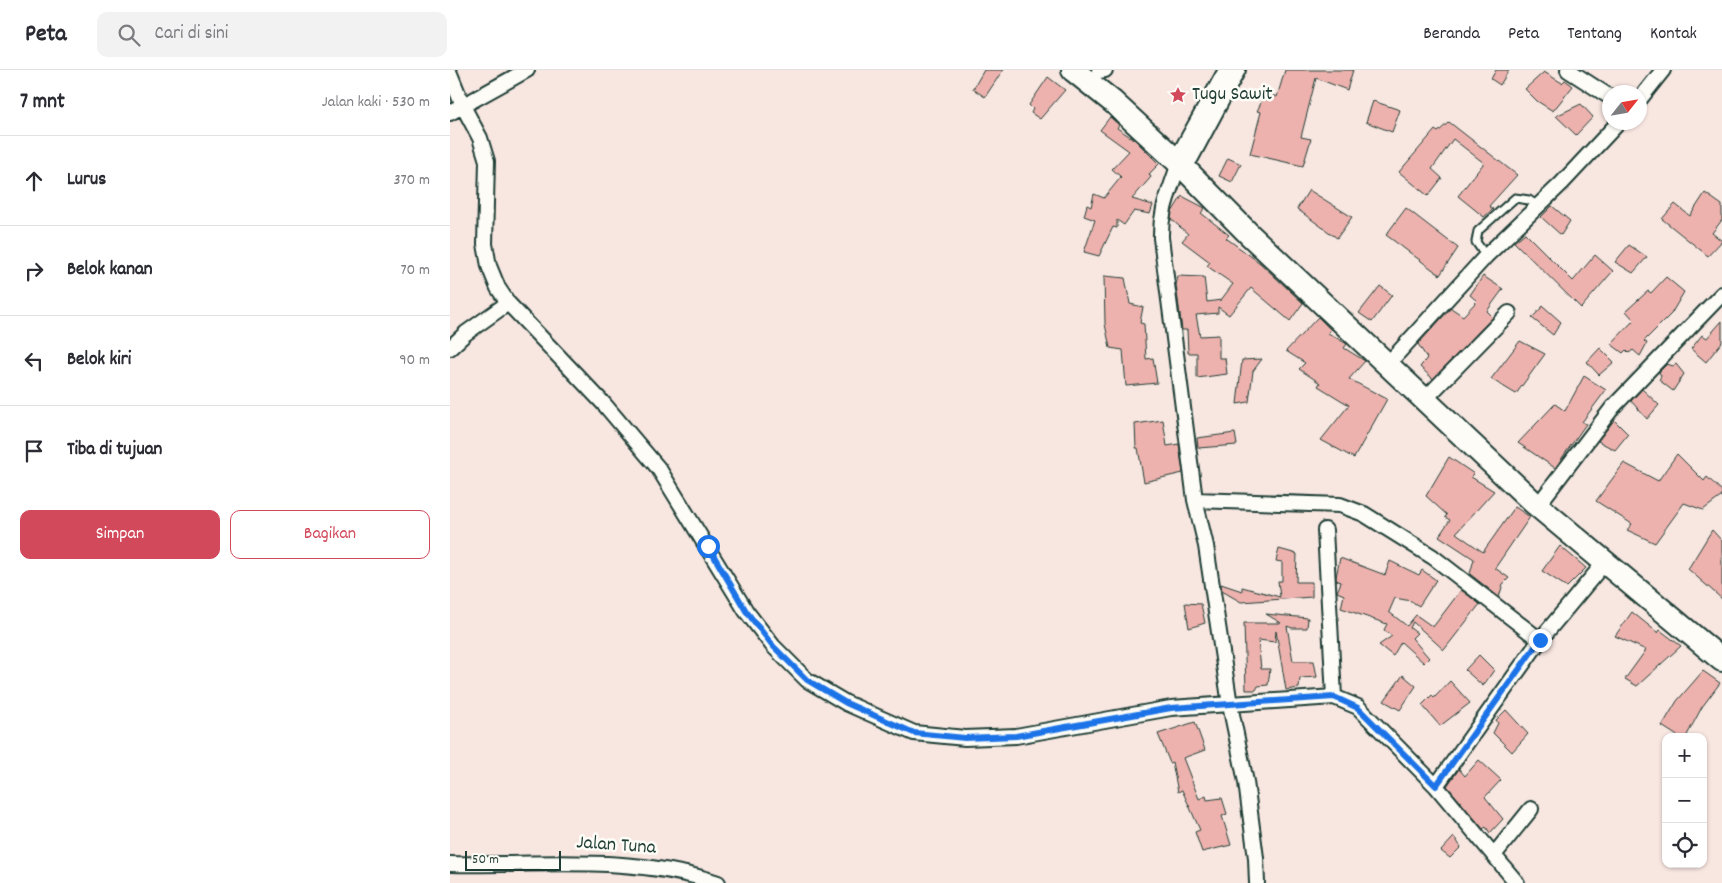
<!DOCTYPE html>
<html lang="id">
<meta charset="utf-8">
<style>
:root{--surface:#fff;--page:#f2f2f3;--text:#2b2b33;--muted:#7c7c81;--line:#e1e1e2;--accent:#d1495b}
body{margin:0;font-family:Dekko,sans-serif;background:var(--page);color:var(--text)}
.controls{position:absolute;right:15px;bottom:15px;display:grid;overflow:hidden;border-radius:10px;box-shadow:0 1px 4px #0004}
.controls button{width:45px;height:45px;display:grid;place-items:center;padding:0;border:0;border-bottom:1px solid var(--line);background:var(--surface);color:var(--text);font:25px sans-serif}
.compass{position:absolute;left:1152px;top:15px;width:45px;height:45px;border-radius:50%;background:var(--surface);box-shadow:0 1px 4px #0004;rotate:59deg}
.scale{position:absolute;left:15px;bottom:12px;width:96px;box-sizing:border-box;padding-left:5px;border:2px solid #1f3d34;border-top:0;font-size:14px;line-height:18px;white-space:nowrap;color:#1f3d34;-webkit-text-stroke:4px #fdfcf7;paint-order:stroke}
.stop{position:absolute;width:15px;height:15px;margin:-11px;border:4px solid #1a73e8;border-radius:50%;background:#fff}
.stop.end{background:#1a73e8;border-color:#fff;box-shadow:0 1px 5px #0008}
.list{margin:0;padding:0;list-style:none}
h2{display:flex;justify-content:space-between;align-items:center;height:65px;margin:0;padding:0 20px;font-size:21px}
h2 small{font-size:16px;font-weight:400;color:var(--muted)}
.list li{display:grid;grid-template-columns:32px 1fr auto;gap:15px;align-items:center;box-sizing:border-box;height:90px;padding:0 20px;border-top:1px solid var(--line)}
.list b{display:block;font-size:19px;white-space:nowrap}
.list em{font-size:16px;font-style:normal;color:var(--muted)}
.actions{display:flex;gap:10px;padding:15px 20px}
.actions a{flex:1;padding:11px 0;border:1px solid var(--accent);border-radius:10px;text-align:center;font-size:18px;color:var(--accent)}
.actions .main{background:var(--accent);color:#fff}
.icon{flex:none;width:28px;height:28px;fill:none;stroke:currentColor;stroke-width:2;stroke-linecap:round;stroke-linejoin:round}
.map{position:relative;flex:none;width:1272px;height:813px;overflow:hidden}
header{display:flex;align-items:center;gap:30px;box-sizing:border-box;height:70px;padding:0 25px;background:var(--surface);border-bottom:1px solid var(--line)}
header strong{font-size:24px}
nav{display:flex;gap:28px;margin-inline-start:auto;font-size:18px}
.search{width:350px;height:45px;background:var(--page);display:flex;align-items:center;gap:12px;box-sizing:border-box;padding:0 18px;border-radius:10px;color:var(--muted);font-size:19px}
main{display:flex}
aside{flex:1;background:var(--surface)}
.map>svg:first-child{display:block}
.building{fill:#eeb2ae;stroke:#1f3d34}
.lines{fill:none;stroke-linecap:round;stroke-linejoin:round}
.service-casing{stroke:#1f3d34;stroke-width:11}
.minor-casing{stroke:#1f3d34;stroke-width:18}
.trunk-casing{stroke:#1f3d34;stroke-width:26}
.service{stroke:#fdfcf7;stroke-width:7}
.minor{stroke:#fdfcf7;stroke-width:14}
.trunk{stroke:#fdfcf7;stroke-width:22}
.route{stroke:#1a73e8;stroke-width:6}
.labels{text-anchor:middle;dominant-baseline:central;stroke-width:5;stroke-linejoin:round;paint-order:stroke}
.poi-label{font-size:20px;fill:#1f3d34;stroke:#fdfcf7;text-anchor:start}
.street-label{font-size:20px;fill:#1f3d34;stroke:#fdfcf7}
</style>
<header>
<strong>Peta</strong>
<div class="search"><svg class="icon" aria-label="search" viewBox="0 0 24 24"><circle cx="10" cy="10" r="6"/><path d="M15 15l6 6"/></svg>Cari di sini</div>
<nav><a>Beranda</a><a>Peta</a><a>Tentang</a><a>Kontak</a></nav>
</header>
<main>
<aside>
<h2>7 mnt<small>Jalan kaki · 530 m</small></h2>
<ul class="list">
<li><svg class="icon" aria-label="ahead" viewBox="0 0 24 24"><path d="M12 20V5M6 11l6-6 6 6"/></svg><div><b>Lurus</b></div><em>370 m</em></li>
<li><svg class="icon" aria-label="right" viewBox="0 0 24 24"><path d="M7 20v-9h11M14 6l5 5-5 5"/></svg><div><b>Belok kanan</b></div><em>70 m</em></li>
<li><svg class="icon" aria-label="left" viewBox="0 0 24 24"><path d="M17 20v-9H6M10 6l-5 5 5 5"/></svg><div><b>Belok kiri</b></div><em>90 m</em></li>
<li><svg class="icon" aria-label="arrive" viewBox="0 0 24 24"><path d="M6 21V4h12l-3 4 3 4H6"/></svg><div><b>Tiba di tujuan</b></div></li>
</ul>
<div class="actions"><a class="main">Simpan</a><a>Bagikan</a></div>
</aside>
<div class="map">
<svg width="1272" height="813" viewBox="0 0 1272 813">
<rect width="100%" height="100%" fill="#f8e6e1"/>
<filter id="ink" filterUnits="userSpaceOnUse"><feTurbulence type="fractalNoise" baseFrequency=".02" numOctaves="2"/><feDisplacementMap in="SourceGraphic" scale="10" xChannelSelector="R" yChannelSelector="G"/><feConvolveMatrix kernelMatrix="1 2 1 2 8 2 1 2 1" color-interpolation-filters="sRGB"/></filter>
<g filter="url(#ink)">
<path class="building" d="M 534,0 L 553,0 L 535,27 L 523,19 Z
M 835,0 L 903,0 L 897,20 L 866,8 L 851,67 L 861,69 L 853,96 L 800,84 L 811,42 L 807,41 L 816,23 L 827,27 Z
M 1046,0 L 1059,0 L 1050,15 L 1041,9 Z
M 1094,2 L 1112,13 L 1115,10 L 1123,16 L 1103,41 L 1087,31 L 1075,19 Z
M 598,7 L 615,20 L 590,49 L 581,43 L 583,39 L 579,35 Z
M 923,31 L 950,40 L 942,62 L 916,52 Z
M 1131,34 L 1143,47 L 1126,65 L 1106,46 Z
M 660,47 L 669,55 L 667,58 L 685,70 L 709,94 L 699,104 L 701,107 L 682,129 L 703,135 L 700,144 L 684,141 L 674,155 L 667,150 L 667,158 L 663,157 L 649,186 L 634,182 L 645,150 L 634,146 L 637,135 L 641,137 L 644,124 L 654,128 L 671,107 L 662,99 L 679,81 L 650,60 Z
M 999,52 L 1067,105 L 1039,136 L 1043,139 L 1034,147 L 1008,126 L 1034,93 L 1003,69 L 982,99 L 992,108 L 978,126 L 949,102 L 985,60 L 988,62 Z
M 778,88 L 791,94 L 782,112 L 769,106 Z
M 859,120 L 902,147 L 887,168 L 847,139 Z
M 1255,123 L 1272,135 L 1272,150 L 1262,163 L 1272,171 L 1258,186 L 1212,149 L 1225,134 L 1240,146 Z
M 732,126 L 755,138 L 751,143 L 779,165 L 776,168 L 810,193 L 853,233 L 840,251 L 801,218 L 779,245 L 768,237 L 768,243 L 746,245 L 750,266 L 769,265 L 769,288 L 775,288 L 777,304 L 747,308 L 747,283 L 738,283 L 737,260 L 732,260 L 726,215 L 728,206 L 754,207 L 757,232 L 771,230 L 783,214 L 757,196 L 760,192 L 732,171 L 738,164 L 721,149 L 722,142 Z
M 1102,136 L 1120,151 L 1111,165 L 1091,147 Z
M 956,138 L 1008,178 L 990,205 L 936,165 Z
M 1075,163 L 1123,211 L 1145,185 L 1163,201 L 1131,238 L 1064,172 Z
M 1179,175 L 1197,187 L 1183,203 L 1165,192 Z
M 654,206 L 675,208 L 680,234 L 693,237 L 690,253 L 694,254 L 696,289 L 703,288 L 707,313 L 676,316 L 673,280 L 660,278 L 655,254 Z
M 1033,206 L 1053,219 L 1037,241 L 1043,247 L 983,309 L 970,297 L 977,288 L 968,274 L 1001,238 L 1013,246 L 1027,231 L 1020,225 Z
M 1216,207 L 1234,222 L 1221,244 L 1194,271 L 1197,273 L 1190,286 L 1183,280 L 1179,283 L 1176,280 L 1173,283 L 1161,274 L 1184,250 L 1176,241 L 1198,221 L 1201,223 Z
M 930,216 L 942,225 L 922,252 L 909,243 Z
M 1093,236 L 1111,252 L 1103,265 L 1082,248 Z
M 868,247 L 881,260 L 878,263 L 897,274 L 894,278 L 915,291 L 899,309 L 937,329 L 904,388 L 871,370 L 899,335 L 868,316 L 870,313 L 849,299 L 855,293 L 836,281 Z
M 1272,251 L 1272,272 L 1256,292 L 1241,279 L 1252,265 L 1257,268 Z
M 1070,271 L 1095,284 L 1066,324 L 1041,309 Z
M 1150,278 L 1164,292 L 1149,305 L 1137,292 Z
M 812,289 L 803,301 L 799,332 L 787,334 L 792,290 Z
M 1217,294 L 1223,296 L 1226,294 L 1234,304 L 1223,321 L 1209,310 L 1211,306 L 1209,302 Z
M 1134,306 L 1156,320 L 1132,352 L 1136,354 L 1105,398 L 1068,373 L 1105,334 L 1115,341 Z
M 1192,319 L 1209,335 L 1197,349 L 1181,331 Z
M 713,350 L 717,376 L 729,374 L 733,403 L 694,412 L 688,378 L 686,378 L 685,354 Z
M 1164,350 L 1178,364 L 1165,380 L 1148,371 Z
M 785,363 L 787,375 L 748,378 L 747,368 Z
M 1227,384 L 1254,411 L 1257,407 L 1272,421 L 1272,426 L 1253,440 L 1234,433 L 1205,473 L 1177,460 L 1182,454 L 1146,431 L 1174,393 L 1208,411 Z
M 999,387 L 1024,404 L 1021,407 L 1044,421 L 1006,463 L 1033,482 L 1065,437 L 1080,447 L 1045,498 L 1059,508 L 1053,514 L 1049,527 L 1020,504 L 1024,489 L 989,466 L 1000,450 L 995,447 L 997,445 L 976,426 Z
M 1262,460 L 1272,471 L 1272,529 L 1238,499 Z
M 1110,476 L 1136,498 L 1117,517 L 1092,501 Z
M 829,479 L 847,484 L 846,512 L 862,512 L 862,527 L 791,532 L 772,521 L 771,514 L 792,521 L 792,517 L 830,527 L 828,511 L 832,511 L 832,492 L 826,491 Z
M 890,488 L 935,505 L 940,491 L 969,505 L 972,500 L 986,510 L 969,536 L 961,531 L 945,528 L 939,542 L 957,556 L 966,545 L 983,557 L 1011,520 L 1030,534 L 994,580 L 963,552 L 960,558 L 967,563 L 962,568 L 979,588 L 974,593 L 951,572 L 943,586 L 929,575 L 942,566 L 934,560 L 937,554 L 891,538 L 894,525 L 887,522 L 891,512 L 886,510 L 886,507 Z
M 735,533 L 751,534 L 755,553 L 739,558 Z
M 1182,542 L 1208,563 L 1210,560 L 1231,576 L 1187,616 L 1175,609 L 1196,580 L 1165,566 Z
M 816,544 L 858,548 L 857,558 L 842,558 L 837,556 L 843,591 L 864,591 L 867,607 L 850,608 L 849,618 L 836,620 L 826,561 L 825,572 L 808,570 L 811,599 L 820,599 L 818,615 L 808,616 L 806,620 L 796,620 L 794,553 L 831,553 Z
M 1029,585 L 1044,600 L 1033,616 L 1015,600 Z
M 1253,601 L 1270,613 L 1252,637 L 1236,667 L 1229,667 L 1212,656 L 1227,631 Z
M 953,605 L 966,616 L 950,640 L 934,631 Z
M 1000,611 L 1020,633 L 990,656 L 972,635 L 982,625 L 984,628 Z
M 1056,640 L 1078,664 L 1062,682 L 1043,663 L 1048,653 L 1046,650 Z
M 745,652 L 755,680 L 733,688 L 749,729 L 756,726 L 757,730 L 772,728 L 777,744 L 772,746 L 781,775 L 752,782 L 745,762 L 750,760 L 732,720 L 728,722 L 722,692 L 720,693 L 708,664 Z
M 1029,690 L 1051,710 L 1035,727 L 1053,749 L 1040,763 L 1036,757 L 1033,759 L 997,716 L 1009,699 L 1015,706 Z
M 1004,767 L 1011,777 L 1000,788 L 991,781 Z"/>
<g class="lines">
<g class="service-casing">
<path id="service" d="M 1036,186 L 1026,172 L 1028,161 L 1065,128 L 1079,130 L 1088,136"/>
</g>
<g class="minor-casing">
<path id="minor" d="M 776,0 L 732,79 C 726,113 710,131 711,168 L 745,430 L 756,476 L 780,635 L 796,712 L 806,788 L 807,813
M 1118,0 L 1160,27
M 649,1 L 655,0
M 0,4 L 13,36 L 30,68 L 37,91 L 35,174 L 39,196 L 48,218 L 58,233 L 154,334 L 209,399 L 296,541 L 323,576 L 357,610 L 396,633 L 464,663 L 515,668 L 566,666 L 721,638 L 884,627 L 908,637 L 986,716 L 1067,813
M 1190,29 L 1213,0
M 0,43 L 77,0
M 730,94 L 741,88 L 788,0
M 0,278 L 16,263 L 58,233
M 937,295 L 1036,186 L 1112,113 L 1169,52
M 982,322 L 1059,243
M 1095,426 L 1163,337 L 1272,224
M 745,430 L 890,435 L 914,444 L 983,487 L 1090,570
M 875,460 L 884,627
M 986,716 L 1090,570 L 1155,492
M 1044,785 L 1081,739
M 0,794 C 90,796 181,784 268,813"/>
</g>
<g class="trunk-casing">
<path id="trunk" d="M 623,0 L 663,32 L 730,94 L 800,165 L 1083,432 L 1272,590"/>
</g>
<use href="#service" class="service"/>
<use href="#minor" class="minor"/>
<use href="#trunk" class="trunk"/>
</g>
</g>
<g class="lines" filter="url(#ink)">
<path class="route" d="M 258,476 L 296,541 L 323,576 L 357,610 L 396,633 L 464,663 L 515,668 L 566,666 L 721,638 L 884,627 L 908,638 L 986,716 L 1090,570"/>
</g>
<defs>
<g id="sight-bare" transform="scale(1.35)"><path d="M0-6L1.8-2.2L6-1.7L2.9 1.2L3.7 5.4L0 3.3L-3.7 5.4L-2.9 1.2L-6-1.7L-1.8-2.2Z" fill="#d1495b" stroke="#fdfcf7" stroke-width="2.5" paint-order="stroke"/></g>
</defs>
<g fill-rule="evenodd">
<use href="#sight-bare" x="728" y="25"/>
</g>
<g class="labels">
<g class="poi-label">
<text x="742" y="25">Tugu Sawit</text>
</g>
<g class="street-label">
<text transform="translate(166 776) rotate(4)">Jalan Tuna</text>
</g>
</g>
</svg>
<div class="controls">
<button>+</button>
<button>−</button>
<button><svg class="icon" aria-label="locate" viewBox="0 0 24 24"><circle cx="12" cy="12" r="6"/><path d="M12 2v4M12 18v4M2 12h4M18 12h4"/></svg></button>
</div>
<svg class="compass" viewBox="-18 -18 36 36"><path d="M0-13l5 13h-10z" fill="#e53935"/><path d="M0 13l5-13h-10z" fill="#7c7c81"/></svg>
<div class="scale">50 m</div>
<div class="stop" style="left:258px;top:476px"></div>
<div class="stop end" style="left:1090px;top:570px"></div>
</div>
</main>
